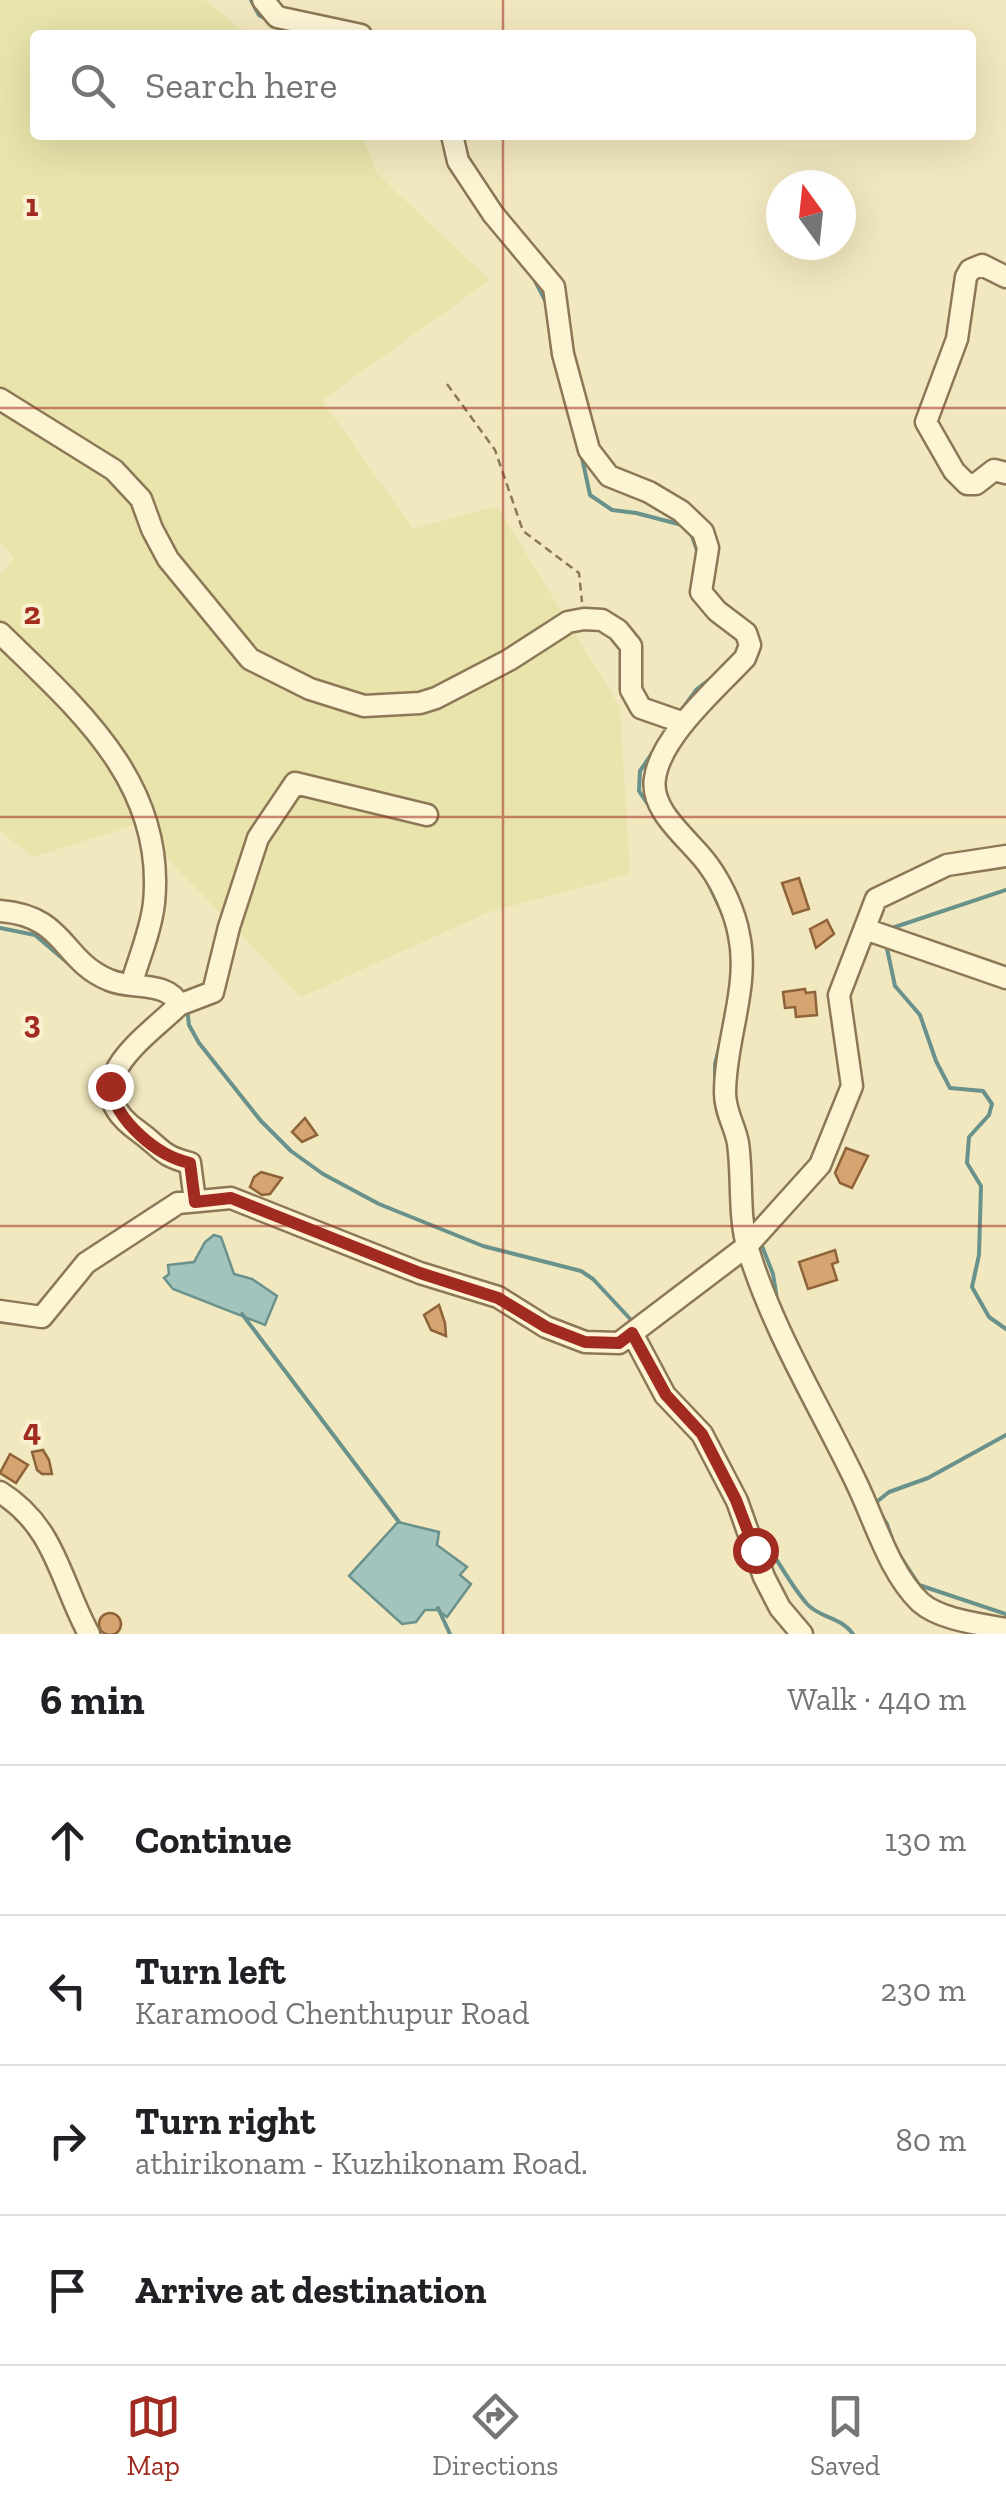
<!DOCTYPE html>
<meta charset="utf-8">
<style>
:root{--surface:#fff;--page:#f2f2f2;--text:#202124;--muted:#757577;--line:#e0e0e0;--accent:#a12b20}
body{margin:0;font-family:"Zilla Slab",serif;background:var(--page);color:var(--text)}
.compass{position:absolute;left:766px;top:170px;width:90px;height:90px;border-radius:50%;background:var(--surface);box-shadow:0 10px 40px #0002;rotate:345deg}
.stop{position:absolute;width:30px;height:30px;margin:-22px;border:8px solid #a12b20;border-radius:50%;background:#fff}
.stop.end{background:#a12b20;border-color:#fff;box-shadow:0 2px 10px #0008}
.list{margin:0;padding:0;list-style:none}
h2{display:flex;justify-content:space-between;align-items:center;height:130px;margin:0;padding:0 40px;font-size:42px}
h2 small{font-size:32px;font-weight:400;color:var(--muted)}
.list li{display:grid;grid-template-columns:65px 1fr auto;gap:30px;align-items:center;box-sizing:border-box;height:150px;padding:0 40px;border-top:2px solid var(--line)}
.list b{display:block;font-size:38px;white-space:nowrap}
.list p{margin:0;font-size:32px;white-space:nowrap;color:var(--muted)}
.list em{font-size:32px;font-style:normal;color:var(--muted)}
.icon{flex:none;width:55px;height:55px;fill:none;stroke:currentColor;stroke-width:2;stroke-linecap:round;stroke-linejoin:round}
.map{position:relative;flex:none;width:1006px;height:1634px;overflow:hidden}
.search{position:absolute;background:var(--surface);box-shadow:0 10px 40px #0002;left:30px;right:30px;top:30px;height:110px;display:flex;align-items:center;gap:25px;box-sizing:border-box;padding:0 35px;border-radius:10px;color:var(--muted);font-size:38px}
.sheet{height:730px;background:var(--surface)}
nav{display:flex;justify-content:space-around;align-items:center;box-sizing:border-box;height:140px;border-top:2px solid var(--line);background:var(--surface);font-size:28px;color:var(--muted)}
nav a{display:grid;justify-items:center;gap:5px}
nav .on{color:var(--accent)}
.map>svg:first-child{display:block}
.farmland{fill:#e8e4ac}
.water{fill:#a3c3bd;stroke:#69928c;stroke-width:2.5}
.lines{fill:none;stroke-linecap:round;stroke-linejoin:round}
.stream{stroke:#69928c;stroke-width:4}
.building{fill:#d4a471;stroke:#8e6339;stroke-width:2.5}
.minor-casing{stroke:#8c7856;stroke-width:25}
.path{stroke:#8c7856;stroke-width:2.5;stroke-dasharray:8 5;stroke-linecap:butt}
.minor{stroke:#fcf4d3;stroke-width:20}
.route{stroke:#a12b20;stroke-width:12}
.grid{fill:none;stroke:#a12b20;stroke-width:2.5;stroke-opacity:0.55}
.grid-label{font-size:32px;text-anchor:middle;font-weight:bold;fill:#a12b20;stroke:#f9f1cf;stroke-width:8;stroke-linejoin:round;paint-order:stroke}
</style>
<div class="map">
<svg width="1006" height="1634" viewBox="0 0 1006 1634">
<rect width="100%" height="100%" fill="#f2e8bf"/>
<path class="farmland" d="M 0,0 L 205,0 L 249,35 L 35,35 L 35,135 L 362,135 L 377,174 L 490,280 L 322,400 L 413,529 L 497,506 L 620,707 L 630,874 L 489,912 L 301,997 L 135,825 L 33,857 L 0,831 L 0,575 L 14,558 L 0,542 Z"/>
<path class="water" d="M 214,1235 L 221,1237 L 234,1274 L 252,1279 L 277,1296 L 265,1325 L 173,1289 L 164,1278 L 169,1274 L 168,1265 L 194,1262 L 205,1242 Z
M 398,1522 L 439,1532 L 437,1545 L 467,1567 L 460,1575 L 471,1584 L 447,1617 L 437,1610 L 425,1610 L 416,1622 L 402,1624 L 349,1576 Z"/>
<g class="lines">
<path class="stream" d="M 251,0 L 259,15 L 266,19
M 533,277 L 547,304
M 581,453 L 590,495 L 612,510 L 636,513 L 682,525
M 691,533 L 698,553
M 680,712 L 697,689 L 714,676
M 649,806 L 639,791 L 640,771 L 655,749
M 709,885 L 724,917
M 0,928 L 35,935 L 76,970
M 889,929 L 1006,890
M 886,944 L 895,986 L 920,1015 L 936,1061 L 950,1088 L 983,1091 L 992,1104 L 989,1115 L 969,1137 L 967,1163 L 981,1186 L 979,1255 L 972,1287 L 989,1317 L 1006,1329
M 187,1008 L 189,1025 L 199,1043 L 261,1121 L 291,1151 L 323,1174 L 379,1204 L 483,1246 L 581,1271 L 593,1279 L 633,1322
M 715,1088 L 715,1064 L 725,1024
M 760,1241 L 773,1274 L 777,1299
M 242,1314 L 399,1522
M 1006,1435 L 928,1478 L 889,1492 L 874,1504 L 887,1524 L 895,1548 L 919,1585 L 1006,1614
M 757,1531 C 775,1554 788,1582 807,1604 C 821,1619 840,1616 853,1634
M 438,1608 L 450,1634"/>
</g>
<path class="building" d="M 799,878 L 809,909 L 793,914 L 782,883 Z
M 827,920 L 834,934 L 816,948 L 810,929 Z
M 805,989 L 806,993 L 815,992 L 817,1015 L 796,1017 L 795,1007 L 785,1008 L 783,992 Z
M 305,1118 L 317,1135 L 302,1142 L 292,1132 Z
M 846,1148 L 868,1156 L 852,1188 L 840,1183 L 835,1173 Z
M 261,1172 L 282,1178 L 270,1194 L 262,1195 L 250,1187 L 254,1177 Z
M 835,1250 L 838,1262 L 832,1264 L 837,1280 L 808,1289 L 799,1262 Z
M 439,1305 L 445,1323 L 446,1336 L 431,1330 L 424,1315 Z
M 43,1450 L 49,1460 L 52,1474 L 42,1474 L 37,1470 L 32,1452 Z
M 10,1454 L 28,1465 L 16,1483 L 0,1473 Z
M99 1624a11 11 0 1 1 22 0a11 11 0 1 1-22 0Z"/>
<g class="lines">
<g class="minor-casing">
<path id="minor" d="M 263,0 L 277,17 L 361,35
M 452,135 L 458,161 L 493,214 L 554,287 L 563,354 L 589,450 L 609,476 L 649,492 L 681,511 L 703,532 L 708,548 L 701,592 L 717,611 L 746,633 L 750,645 L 745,658 C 717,688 661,736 655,778 C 649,812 692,841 709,866 C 722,884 735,912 739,935 C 750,987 725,1040 725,1093 C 725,1112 735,1126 738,1143 C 743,1178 738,1216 748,1249 C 773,1331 819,1405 856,1482 C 875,1521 889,1572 920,1602 C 940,1620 980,1624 1006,1629
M 1006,277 L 982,265 L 970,270 L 966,277 L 957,339 L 926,422 L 954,471 L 967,484 L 976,484 L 994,470 L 1006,473
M 0,399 L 114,470 L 141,499 L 152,529 L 168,559 L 250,659 L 310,689 L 364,706 L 420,703 L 436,698 L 509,660 L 568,622 L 584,619 L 602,620 L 618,630 L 631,646 L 631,690 L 641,708 L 684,723
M 0,633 C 78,709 166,783 154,903 C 151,930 139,958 131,985
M 0,911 C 66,916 61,960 109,980 C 131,990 168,980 179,1005 C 143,1040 72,1084 138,1131 C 162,1148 159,1155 190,1163 L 195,1201
M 865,929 L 1006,978
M 179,1005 L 213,992 L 229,927 L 258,838 L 295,783 L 427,815
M 0,1311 L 42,1317 L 86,1263 L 178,1203 L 231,1198 L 420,1273 L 498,1297 L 546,1327 L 585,1342 L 619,1343 L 747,1246 L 820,1165 L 852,1086 L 839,995 L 876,899 L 947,865 L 1006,856
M 632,1333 L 665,1395 L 702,1434 L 737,1501 L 764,1577 L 780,1608 L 802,1634
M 0,1492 C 56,1527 60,1581 89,1634"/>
</g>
<path class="path" d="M 447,384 L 495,450 L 523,531 L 579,573 L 582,602"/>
<use href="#minor" class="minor"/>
</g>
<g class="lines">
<path class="route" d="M 110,1086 C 116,1121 157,1156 190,1163 L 195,1202 L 231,1198 L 420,1273 L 498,1298 L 546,1327 L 585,1342 L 619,1343 L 632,1333 L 666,1395 L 702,1434 L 736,1500 L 755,1550"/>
</g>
<path class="grid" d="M 503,0 L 503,35M 503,135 L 503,1634M 0,408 L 1006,408M 0,817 L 1006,817M 0,1226 L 1006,1226"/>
<g class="grid-label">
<text x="32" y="216">1</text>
<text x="32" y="624">2</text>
<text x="32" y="1033">3</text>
<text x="32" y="1441">4</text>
</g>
</svg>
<svg class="compass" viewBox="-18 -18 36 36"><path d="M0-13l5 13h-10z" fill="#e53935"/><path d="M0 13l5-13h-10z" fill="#757577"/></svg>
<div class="stop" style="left:755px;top:1550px"></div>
<div class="stop end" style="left:110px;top:1086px"></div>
<div class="search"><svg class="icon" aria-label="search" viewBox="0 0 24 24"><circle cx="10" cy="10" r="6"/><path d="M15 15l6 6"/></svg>Search here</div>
</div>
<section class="sheet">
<h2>6 min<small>Walk · 440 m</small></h2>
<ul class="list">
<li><svg class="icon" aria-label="ahead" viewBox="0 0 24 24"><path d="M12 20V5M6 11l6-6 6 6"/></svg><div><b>Continue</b></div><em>130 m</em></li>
<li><svg class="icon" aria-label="left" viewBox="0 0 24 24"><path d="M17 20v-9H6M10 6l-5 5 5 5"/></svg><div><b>Turn left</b><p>Karamood Chenthupur Road</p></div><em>230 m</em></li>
<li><svg class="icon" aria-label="right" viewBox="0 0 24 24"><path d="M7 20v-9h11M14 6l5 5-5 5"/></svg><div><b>Turn right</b><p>athirikonam - Kuzhikonam Road.</p></div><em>80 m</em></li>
<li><svg class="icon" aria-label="arrive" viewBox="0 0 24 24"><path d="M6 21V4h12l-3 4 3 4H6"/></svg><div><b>Arrive at destination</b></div></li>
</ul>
</section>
<nav>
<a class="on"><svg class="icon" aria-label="map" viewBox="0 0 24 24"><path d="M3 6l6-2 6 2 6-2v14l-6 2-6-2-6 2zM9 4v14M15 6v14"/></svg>Map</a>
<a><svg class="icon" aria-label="directions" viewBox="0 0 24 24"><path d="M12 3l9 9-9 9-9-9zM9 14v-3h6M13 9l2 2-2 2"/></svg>Directions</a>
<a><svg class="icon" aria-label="saved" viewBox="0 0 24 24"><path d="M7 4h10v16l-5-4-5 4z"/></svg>Saved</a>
</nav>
